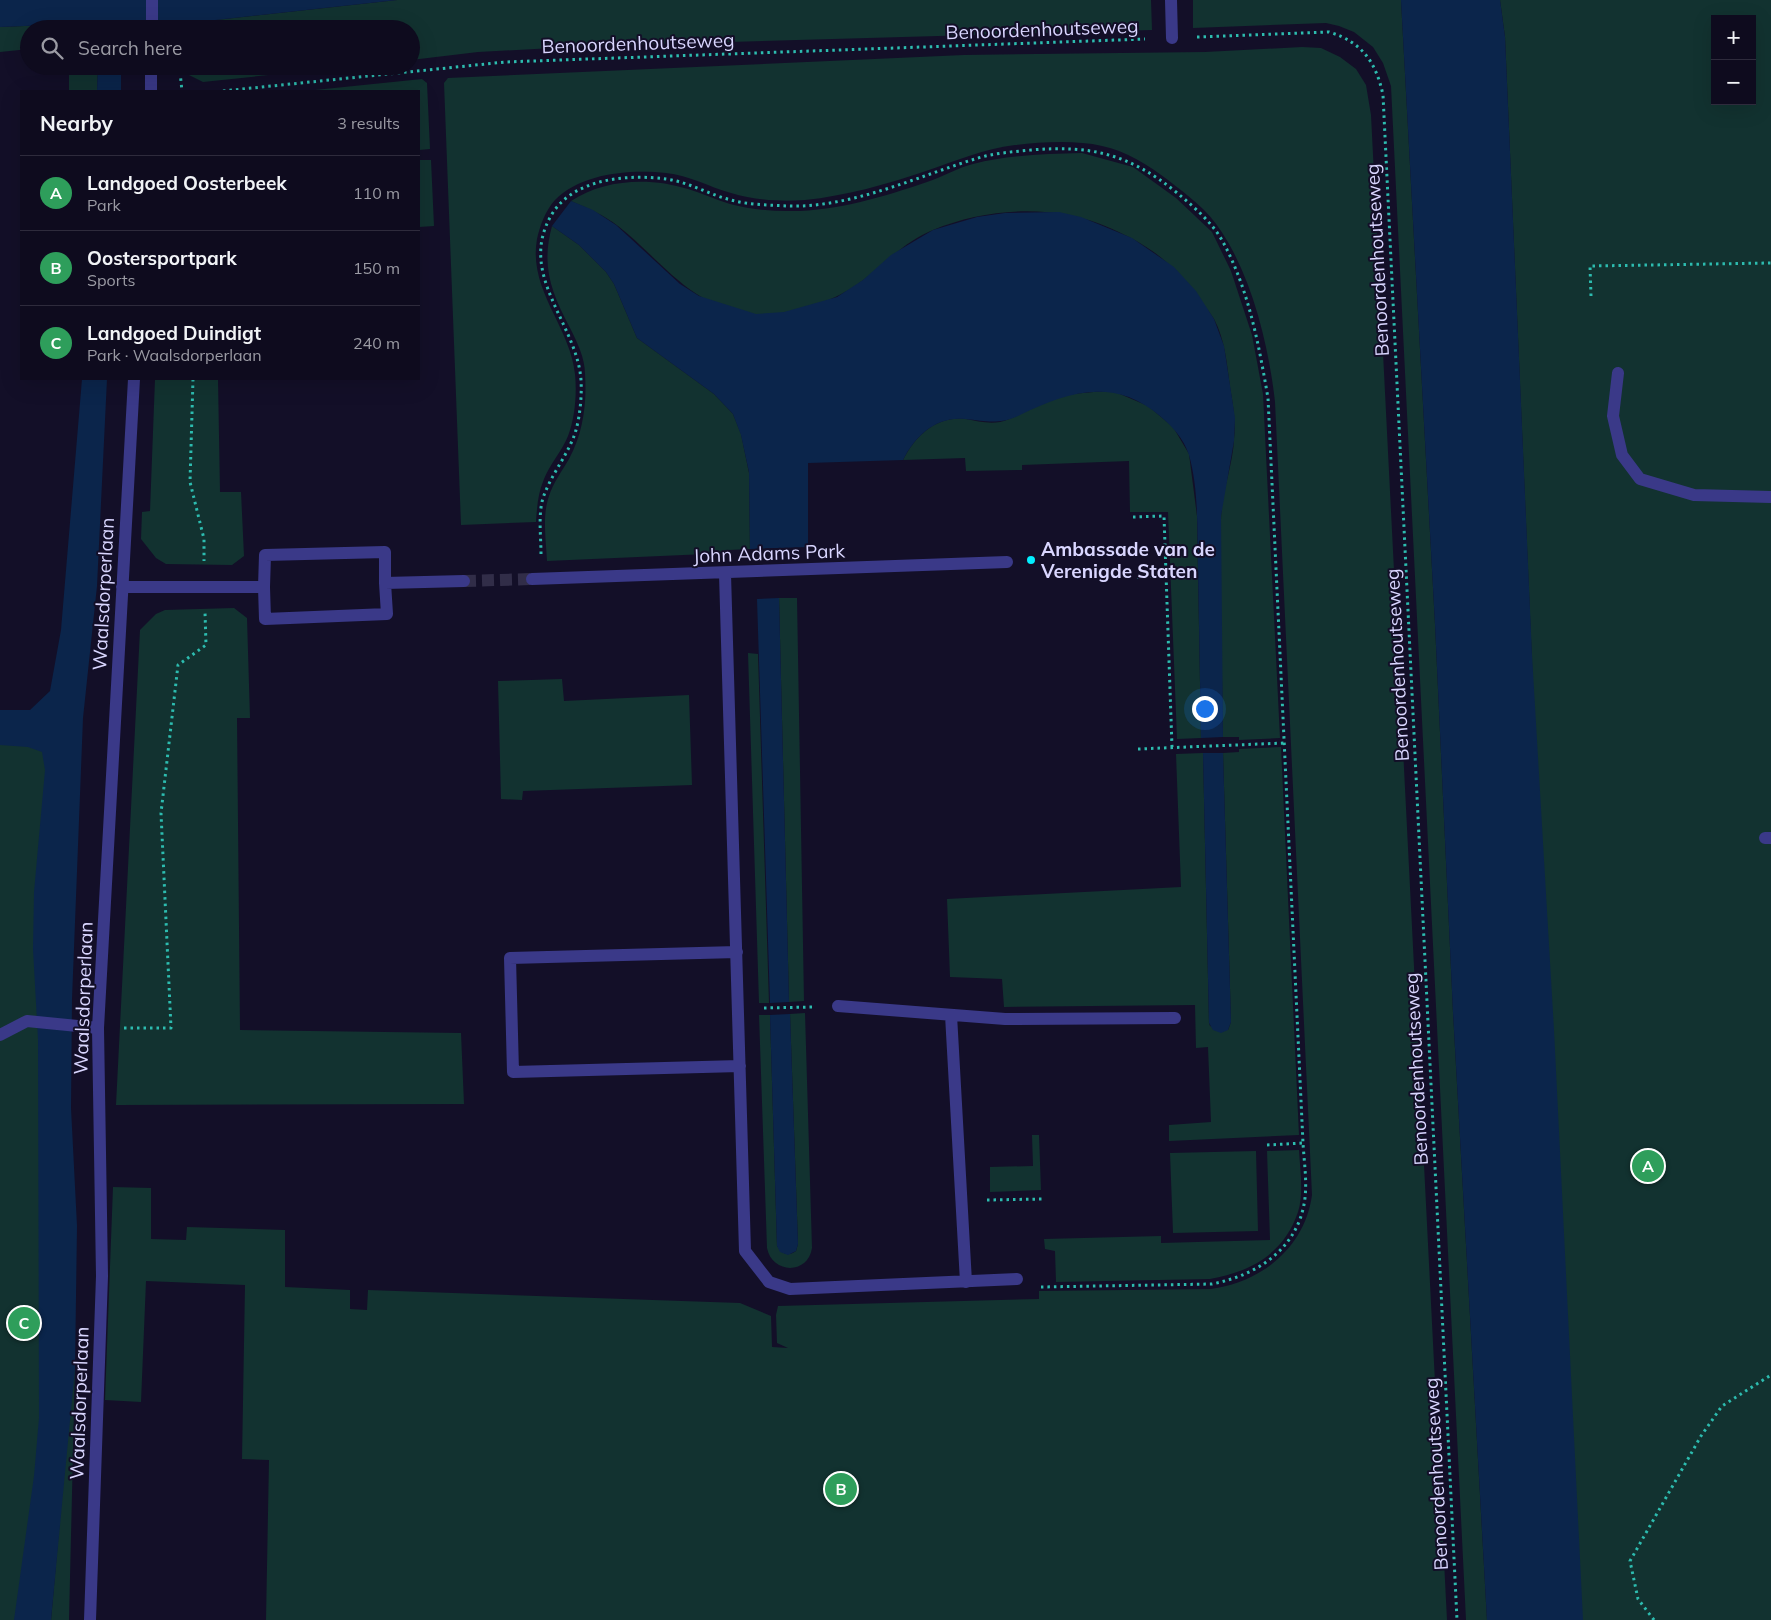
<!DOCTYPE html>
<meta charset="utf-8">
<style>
:root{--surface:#0e0b1e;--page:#1c192b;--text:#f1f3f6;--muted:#9b9ba4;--line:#2e2b3c;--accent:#2563eb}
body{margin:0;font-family:Mulish,sans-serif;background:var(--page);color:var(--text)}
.controls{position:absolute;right:15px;top:15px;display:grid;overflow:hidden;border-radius:0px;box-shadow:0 5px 20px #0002}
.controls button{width:45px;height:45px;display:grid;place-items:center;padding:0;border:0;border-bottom:1px solid var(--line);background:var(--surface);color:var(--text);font:25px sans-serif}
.you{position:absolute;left:1204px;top:708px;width:18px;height:18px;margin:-12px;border:4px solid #fff;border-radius:50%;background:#1a73e8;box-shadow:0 0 0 8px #1a73e833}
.badge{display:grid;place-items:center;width:32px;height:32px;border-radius:50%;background:var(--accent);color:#fff;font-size:16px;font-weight:700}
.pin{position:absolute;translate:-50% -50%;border:2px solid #fff;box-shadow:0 1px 5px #0006}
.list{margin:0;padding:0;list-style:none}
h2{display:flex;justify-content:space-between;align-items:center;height:65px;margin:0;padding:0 20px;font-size:21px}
h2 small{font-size:16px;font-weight:400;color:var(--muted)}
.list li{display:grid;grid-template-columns:32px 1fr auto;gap:15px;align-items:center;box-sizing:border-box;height:75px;padding:0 20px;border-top:1px solid var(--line)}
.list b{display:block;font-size:19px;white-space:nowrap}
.list p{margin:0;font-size:16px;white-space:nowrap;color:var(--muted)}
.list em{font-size:16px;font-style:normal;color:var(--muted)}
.icon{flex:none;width:28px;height:28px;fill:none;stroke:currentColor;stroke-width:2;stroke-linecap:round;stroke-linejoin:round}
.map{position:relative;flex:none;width:1771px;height:1620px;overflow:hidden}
.search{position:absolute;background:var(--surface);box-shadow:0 5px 20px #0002;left:20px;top:20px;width:400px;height:55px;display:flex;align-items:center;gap:12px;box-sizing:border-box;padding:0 18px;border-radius:28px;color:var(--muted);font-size:19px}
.panel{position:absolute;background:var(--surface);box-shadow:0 5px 20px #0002;left:20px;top:90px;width:400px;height:290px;border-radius:0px}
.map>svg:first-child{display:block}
.green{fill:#123230;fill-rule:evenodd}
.water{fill:#0b254b}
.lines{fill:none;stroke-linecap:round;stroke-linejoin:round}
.minor-tunnel{stroke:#312d48;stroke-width:12;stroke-dasharray:12 6;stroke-linecap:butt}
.path{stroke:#2dbcaf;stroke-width:3;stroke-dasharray:2.5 4;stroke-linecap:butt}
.minor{stroke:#3a3988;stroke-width:12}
.poi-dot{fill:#02eeff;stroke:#130f28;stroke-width:2}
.labels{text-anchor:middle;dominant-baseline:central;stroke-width:4;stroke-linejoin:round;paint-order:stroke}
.street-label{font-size:19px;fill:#d9d6ff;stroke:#130f28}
.poi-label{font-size:19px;font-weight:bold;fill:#d9d6ff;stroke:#130f28;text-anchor:start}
</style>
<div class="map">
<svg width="1771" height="1620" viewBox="0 0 1771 1620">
<rect width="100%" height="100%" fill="#130f28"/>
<path class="green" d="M 397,0 L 1151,0 L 1152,30 L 589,46 L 478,52 L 411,60 L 411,29 L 179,29 L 179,24 Z
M 1193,0 L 1401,0 L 1435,624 L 1453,1012 L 1487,1620 L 1466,1620 L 1391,86 L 1383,63 L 1373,47 L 1354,32 L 1339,26 L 1326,23 L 1193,28 Z
M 1500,0 L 1771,0 L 1771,1620 L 1554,1620 L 1532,661 L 1505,37 ZM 1715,19 L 1752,19 L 1752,101 L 1715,101 Z
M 72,24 L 89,29 L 29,29 L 29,49 L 0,52 L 0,27 Z
M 1302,47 L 1321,48 L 1340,57 L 1356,69 L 1366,85 L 1371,115 L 1447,1620 L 266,1620 L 269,1460 L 242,1459 L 245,1285 L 146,1281 L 141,1402 L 105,1400 L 113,1187 L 151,1188 L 151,1239 L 186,1240 L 187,1227 L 285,1230 L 285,1287 L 350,1290 L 350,1309 L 367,1310 L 368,1290 L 740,1303 L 771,1316 L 772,1347 L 788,1348 L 777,1343 L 776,1315 L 778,1306 L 1039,1299 L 1039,1291 L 1211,1289 C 1262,1282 1305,1247 1312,1195 L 1275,402 C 1269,347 1252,277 1221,231 C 1208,210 1187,195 1168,180 C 1148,165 1126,151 1102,146 C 1076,140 1042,142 1015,145 C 984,149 955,161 926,171 C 888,184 845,196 805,200 C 781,202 754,200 731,193 C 709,187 689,175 666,173 C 631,169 581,173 555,200 C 545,211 540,226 537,239 C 528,290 570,326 575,374 C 577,393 575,419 568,436 C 562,451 550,464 544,479 C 538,493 537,507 536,522 L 461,525 L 444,83 L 448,78 L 964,55 L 1205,52 Z
M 69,66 L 98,66 L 97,91 L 69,91 Z
M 183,66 L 354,66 L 203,82 L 183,72 Z
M 422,79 L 427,83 L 430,149 L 419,150 L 419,91 L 305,91 Z
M 1082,153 L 1133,167 L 1176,198 L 1212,232 L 1231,271 L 1252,335 L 1263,394 L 1280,738 L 1239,740 L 1239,737 L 1223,737 C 1222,665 1220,593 1221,520 C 1221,493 1233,466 1234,439 C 1236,422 1233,405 1230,387 C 1227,365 1225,339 1214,319 C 1209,311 1202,303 1196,296 C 1169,260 1152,247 1110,228 C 1056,204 988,207 933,230 C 905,241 886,263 862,281 C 838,300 789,317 758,315 C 691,309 665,263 618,226 C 604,215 587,208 571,201 C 604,179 650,177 688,189 C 702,193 716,200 730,204 C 749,209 768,211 787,211 C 834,212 883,197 927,182 C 942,177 957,168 973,164 C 1009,155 1045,154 1082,153 Z
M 419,160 L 431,160 L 434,226 L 419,227 Z
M 552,226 L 579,245 L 606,272 L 614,284 L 637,338 L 714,394 L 733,414 L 741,434 L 749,473 L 750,549 L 729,550 L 729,553 L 547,561 C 546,540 542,516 549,496 C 553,483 562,471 569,459 C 583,433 587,404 585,374 C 585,358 577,342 570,328 C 551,292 541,266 552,226 Z
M 155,379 L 218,379 L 220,492 L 241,492 L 244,556 L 232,565 L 166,564 L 156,558 L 141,539 L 142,512 L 150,511 Z
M 1113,391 L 1148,406 L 1173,427 L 1189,454 L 1197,516 L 1201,738 L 1177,739 L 1168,512 L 1130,512 L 1129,461 L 1022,465 L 1022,470 L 966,471 L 965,458 L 903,460 C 915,436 937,415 966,419 C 977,421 988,424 1000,422 C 1018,418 1032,406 1049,400 C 1069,393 1091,392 1113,391 Z
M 779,598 L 797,598 L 804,1001 L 789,1002 Z
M 234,608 L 247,618 L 250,718 L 237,718 L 240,1030 L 461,1033 L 464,1104 L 116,1105 L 140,630 L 156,614 L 165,610 Z
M 748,653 L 758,654 L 769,1003 L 759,1003 Z
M 562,679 L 564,701 L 689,695 L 692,785 L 523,791 L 522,800 L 501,799 L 498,681 Z
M 0,713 L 75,716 L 31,1620 L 0,1620 Z
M 1281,747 L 1299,1135 L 1169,1141 L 1169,1125 L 1211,1122 L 1208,1047 L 1196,1048 L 1195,1005 L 1004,1007 L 1002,979 L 950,977 L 947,899 L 1181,887 L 1176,754 L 1203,753 L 1209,1023 L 1210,1026 L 1228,1030 L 1231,1022 L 1223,753 L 1239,752 L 1239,749 Z
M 805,1013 L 812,1248 C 808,1275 772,1274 767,1248 L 759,1015 L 770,1015 L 777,1246 C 783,1254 787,1257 796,1251 L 798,1244 L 790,1014 Z
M 1032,1135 L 1039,1135 L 1041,1190 L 990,1192 L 990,1167 L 1033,1166 Z
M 1299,1150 C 1300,1169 1304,1193 1298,1212 C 1284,1254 1250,1272 1210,1279 L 1056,1282 L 1055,1251 L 1045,1249 L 1044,1239 L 1161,1236 L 1161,1243 L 1270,1240 L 1267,1151 Z
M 1256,1151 L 1258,1231 L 1173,1233 L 1170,1153 Z
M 75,1368 L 69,1620 L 51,1620 L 73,1373 Z"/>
<path class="water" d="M 0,0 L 397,0 L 135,29 L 89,29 L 72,24 L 0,27 Z
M 1401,0 L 1500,0 L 1505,37 L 1532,655 L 1554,1030 L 1583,1620 L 1487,1620 L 1453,1012 L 1435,624 Z
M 98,66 L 121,66 L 121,91 L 97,91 Z
M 571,201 L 593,210 L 616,225 L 680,284 L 699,296 L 756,314 L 784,312 L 837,297 L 863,280 L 891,255 L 933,230 L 977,217 L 1005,213 L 1059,212 L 1081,217 L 1132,238 L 1174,267 L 1196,291 L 1214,319 L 1224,346 L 1235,418 L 1234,441 L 1221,516 L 1223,737 L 1201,738 C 1200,681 1199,624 1198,568 C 1197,531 1199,490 1189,455 C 1184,439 1172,426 1160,416 C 1115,377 1068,391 1020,415 C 998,425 987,421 965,419 C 936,416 915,436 903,460 L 808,463 L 808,547 L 750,549 L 749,472 L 741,435 L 733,414 L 714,394 L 637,338 L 614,284 L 606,272 L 579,245 L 552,226 Z
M 82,379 L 107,379 L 97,586 L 83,718 L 72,999 L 71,1108 L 77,1226 L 75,1368 L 51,1620 L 14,1620 L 34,1476 L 39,1418 L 38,1039 L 33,949 L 34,892 L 45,770 L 42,752 L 28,747 L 0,745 L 0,710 L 30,710 L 50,691 L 61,630 Z
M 779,598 L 789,1002 L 770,1003 L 757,599 Z
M 1203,753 L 1223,753 L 1231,1022 L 1228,1030 L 1221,1033 L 1213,1030 L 1209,1023 Z
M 790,1014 L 798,1244 L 796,1251 L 788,1255 L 780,1252 L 777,1246 L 770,1015 Z"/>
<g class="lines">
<path class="minor-tunnel" d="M 464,581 L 532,579"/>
<path class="path" d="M 1197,37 L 1329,32 C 1362,42 1376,62 1383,95 L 1457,1620
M 180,72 L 182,91
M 223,91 L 505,62 L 1145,39
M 1591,296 L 1590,266 L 1771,263
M 193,379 L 190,482 L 204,539 L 204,561
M 1133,517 L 1164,516 L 1172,747
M 541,554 C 541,536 538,515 543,498 C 551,474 569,454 576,430 C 580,416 582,395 581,380 C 577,323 516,274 552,214 C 574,178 629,174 666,179 C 689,182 710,195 731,200 C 749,205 769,205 788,206 C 851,208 916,177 975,159 C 993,153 1012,152 1031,150 C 1091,145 1129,154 1176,192 C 1194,207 1212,222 1223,242 C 1249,290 1259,346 1268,398 L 1303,1143 C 1304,1161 1307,1180 1305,1198 C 1299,1248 1258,1275 1212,1284 L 1041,1287
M 1137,577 L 1167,576
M 1138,749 L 1284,743
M 764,1008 L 813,1007
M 124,1028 L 171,1028 L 161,813 L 178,665 L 206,645 L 205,612
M 1267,1145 L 1303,1143
M 987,1200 L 1042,1199
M 1654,1620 L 1638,1599 L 1630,1561 L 1701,1436 L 1722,1406 L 1771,1375"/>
<path class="minor" d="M 1171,0 L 1172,38
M 152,29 L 152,0
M 151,91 L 151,66
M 1618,373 L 1613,416 L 1622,455 L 1640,479 L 1694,495 L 1771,497
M 725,574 L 745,1251 L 769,1282 L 790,1289 L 1017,1279
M 532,579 L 1007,562
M 122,587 L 264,587 L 265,619 L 387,614 L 385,583 L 464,581
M 264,587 L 265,555 L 385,552 L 385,583
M 1765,838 L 1771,838
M 737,952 L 510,958 L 513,1072 L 740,1066
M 838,1006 L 1005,1019 L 1175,1018
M 951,1015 L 966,1282
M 0,1035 L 27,1021 L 98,1028
M 90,1620 L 102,1276 L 98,1028 L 134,379"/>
</g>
<circle class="poi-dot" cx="1031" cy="560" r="5"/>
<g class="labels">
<g class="street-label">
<text transform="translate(1042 29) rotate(-2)">Benoordenhoutseweg</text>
<text transform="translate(638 43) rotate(-2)">Benoordenhoutseweg</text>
<text transform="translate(1377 260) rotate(-93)">Benoordenhoutseweg</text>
<text transform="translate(769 553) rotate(-2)">John Adams Park</text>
<text transform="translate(103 594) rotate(-87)">Waalsdorperlaan</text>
<text transform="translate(1397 665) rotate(-93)">Benoordenhoutseweg</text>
<text transform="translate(83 998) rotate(-88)">Waalsdorperlaan</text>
<text transform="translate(1416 1069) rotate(-93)">Benoordenhoutseweg</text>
<text transform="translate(79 1403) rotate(-88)">Waalsdorperlaan</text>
<text transform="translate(1436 1474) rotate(-93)">Benoordenhoutseweg</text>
</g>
<g class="poi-label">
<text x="1041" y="549">Ambassade van de<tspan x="1041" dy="22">Verenigde Staten</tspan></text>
</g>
</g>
</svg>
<div class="controls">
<button>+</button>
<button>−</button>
</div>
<div class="you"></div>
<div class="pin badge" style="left:1648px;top:1166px;background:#2e9e5b">A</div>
<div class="pin badge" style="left:841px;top:1489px;background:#2e9e5b">B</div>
<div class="pin badge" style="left:24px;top:1323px;background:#2e9e5b">C</div>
<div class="search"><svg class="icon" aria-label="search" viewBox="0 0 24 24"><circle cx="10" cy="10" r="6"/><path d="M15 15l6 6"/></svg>Search here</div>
<section class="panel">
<h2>Nearby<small>3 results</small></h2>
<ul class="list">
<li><span class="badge" style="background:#2e9e5b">A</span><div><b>Landgoed Oosterbeek</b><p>Park</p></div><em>110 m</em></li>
<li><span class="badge" style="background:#2e9e5b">B</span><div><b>Oostersportpark</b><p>Sports</p></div><em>150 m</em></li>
<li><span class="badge" style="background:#2e9e5b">C</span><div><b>Landgoed Duindigt</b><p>Park · Waalsdorperlaan</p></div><em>240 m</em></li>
</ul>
</section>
</div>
